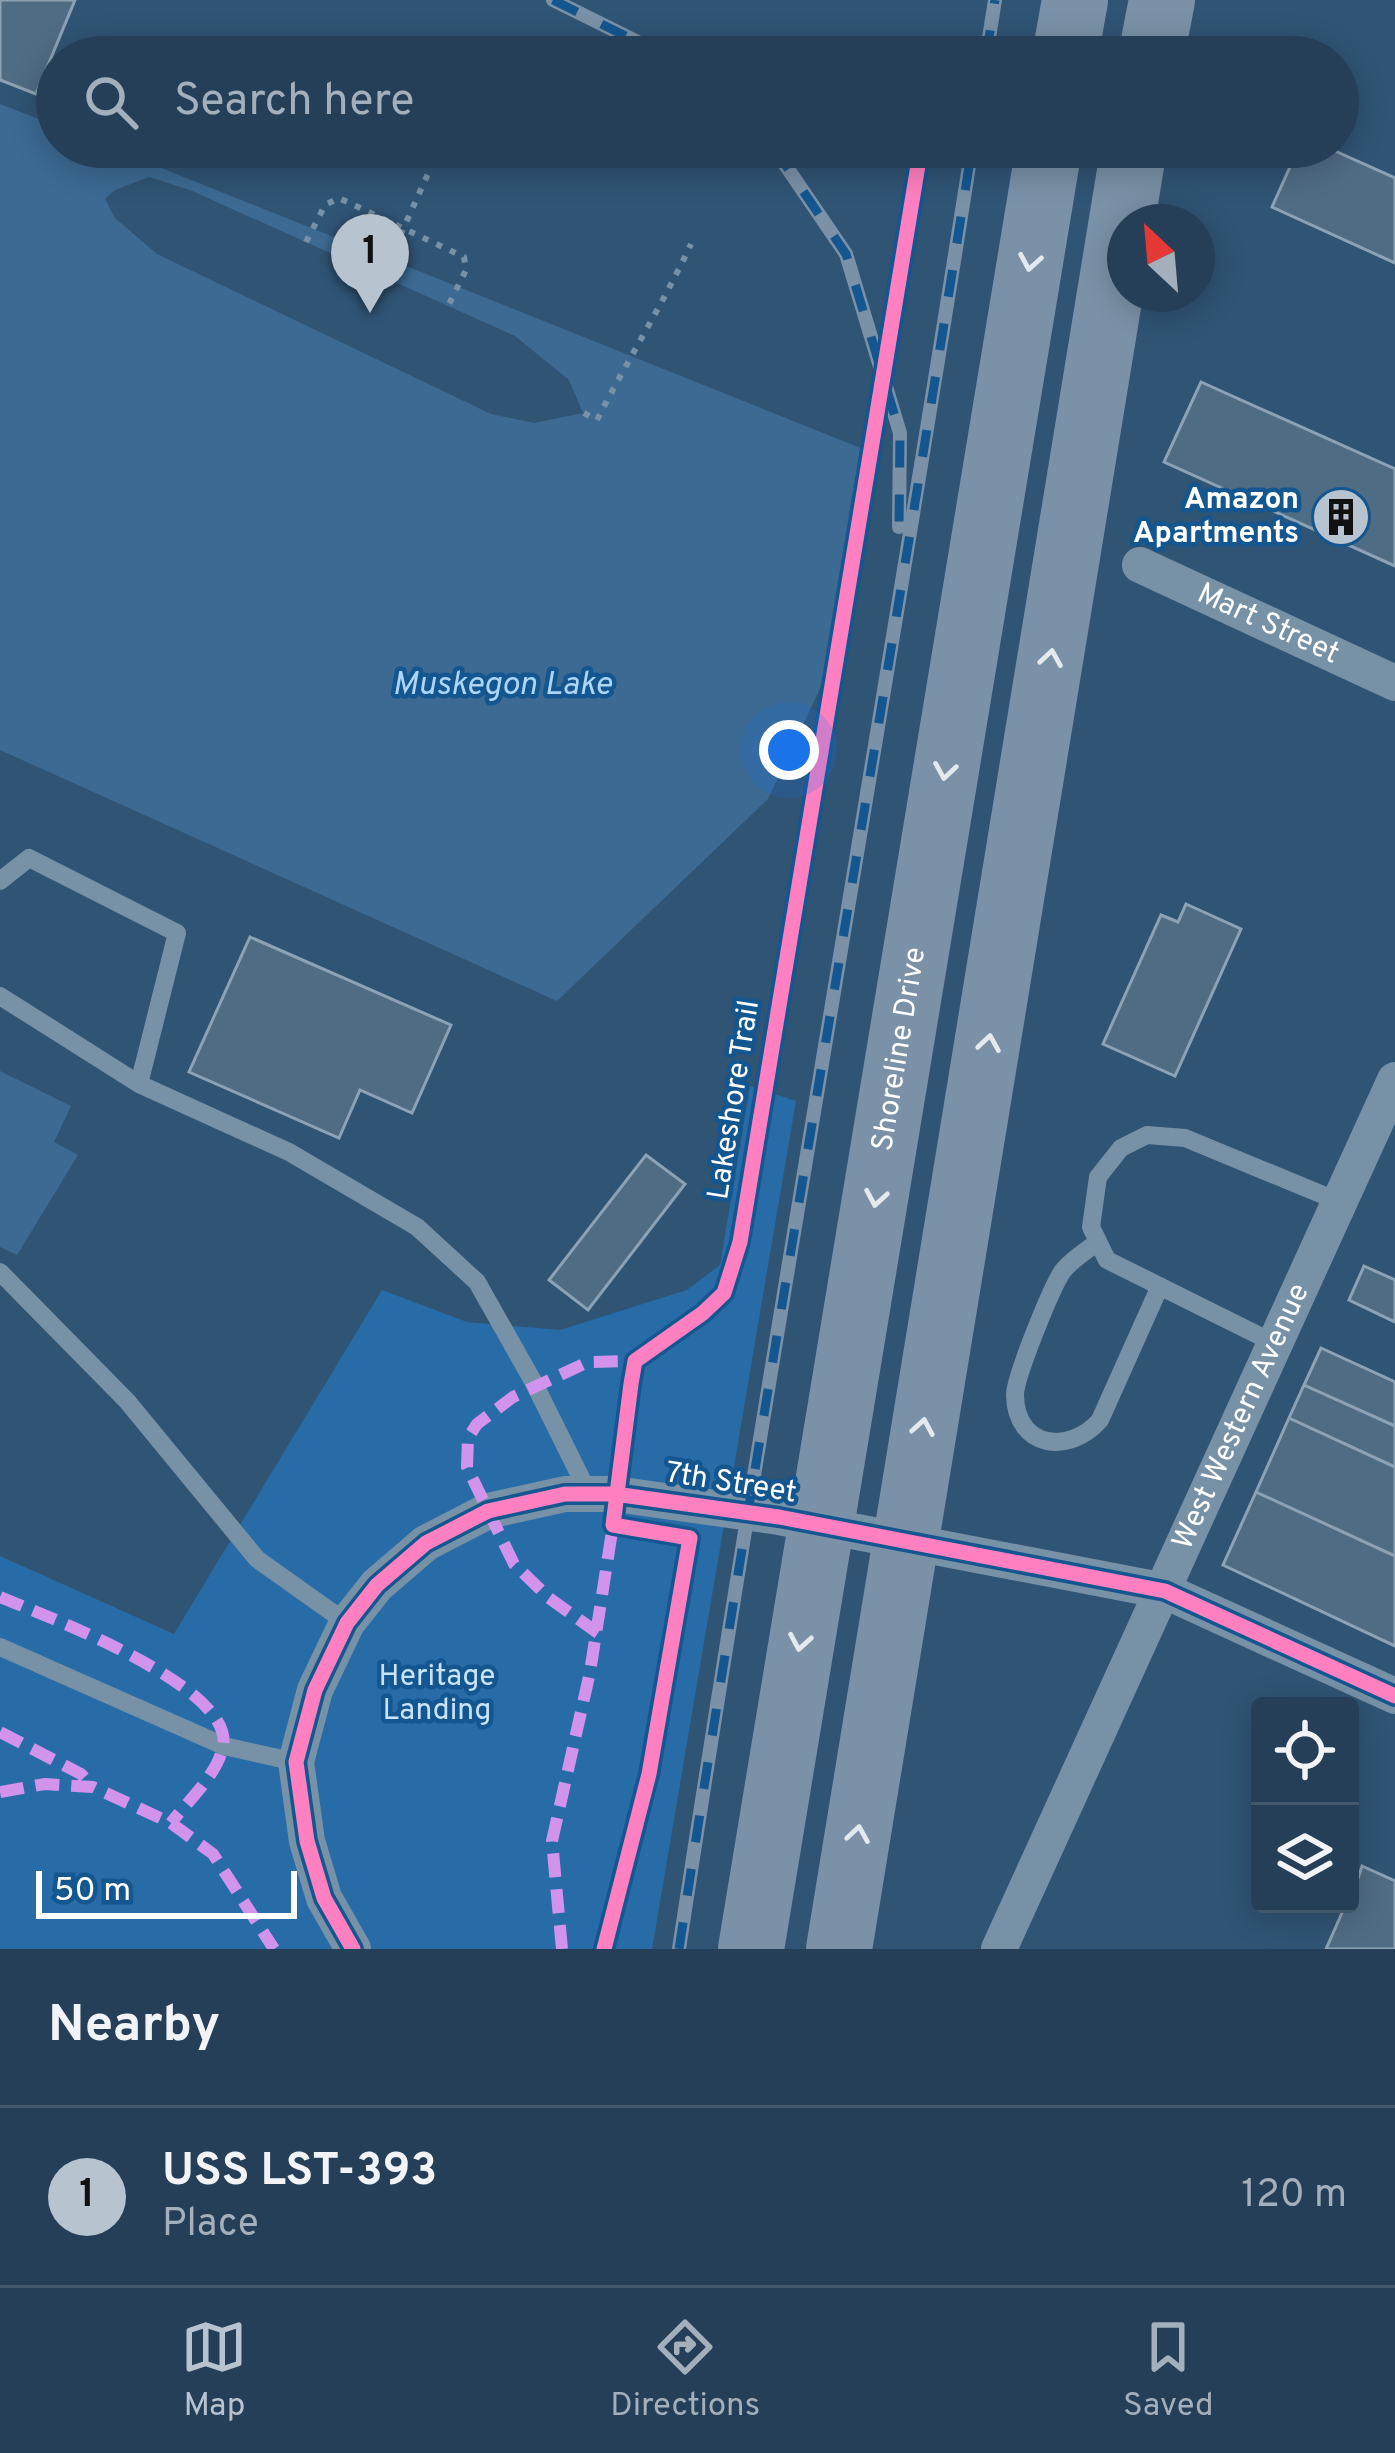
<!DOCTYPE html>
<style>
:root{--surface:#243f57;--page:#2c465d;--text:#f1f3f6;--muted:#a3afba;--line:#41586d;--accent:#b7c3ce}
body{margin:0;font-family:Overpass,sans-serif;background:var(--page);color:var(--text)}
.controls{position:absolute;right:36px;bottom:36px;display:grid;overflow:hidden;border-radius:12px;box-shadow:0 6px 30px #0003}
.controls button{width:108px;height:108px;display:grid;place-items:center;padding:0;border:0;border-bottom:3px solid var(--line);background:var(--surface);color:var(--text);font:60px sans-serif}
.compass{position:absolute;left:1107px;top:204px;width:108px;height:108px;border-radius:50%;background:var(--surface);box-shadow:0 6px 30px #0003;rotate:334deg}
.scale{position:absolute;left:36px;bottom:30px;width:261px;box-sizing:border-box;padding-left:12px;border:6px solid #fff;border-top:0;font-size:33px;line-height:42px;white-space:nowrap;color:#fff;-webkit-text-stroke:9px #145690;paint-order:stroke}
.you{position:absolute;left:789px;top:750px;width:42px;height:42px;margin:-30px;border:9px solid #fff;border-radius:50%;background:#1a73e8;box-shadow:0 0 0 18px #1a73e833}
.badge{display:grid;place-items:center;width:78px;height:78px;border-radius:50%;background:var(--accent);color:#111;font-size:39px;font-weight:700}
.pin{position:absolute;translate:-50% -99px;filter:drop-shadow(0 3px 6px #0008)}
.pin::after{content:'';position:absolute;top:63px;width:42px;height:36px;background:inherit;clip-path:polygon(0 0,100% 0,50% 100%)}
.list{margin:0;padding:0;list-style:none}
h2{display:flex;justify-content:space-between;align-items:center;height:156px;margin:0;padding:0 48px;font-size:51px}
h2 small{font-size:39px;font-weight:400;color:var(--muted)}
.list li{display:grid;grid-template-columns:78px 1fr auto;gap:36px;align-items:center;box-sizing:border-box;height:180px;padding:0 48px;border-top:3px solid var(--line)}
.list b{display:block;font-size:45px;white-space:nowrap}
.list p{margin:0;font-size:39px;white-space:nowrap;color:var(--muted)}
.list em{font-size:39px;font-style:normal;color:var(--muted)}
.icon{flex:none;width:66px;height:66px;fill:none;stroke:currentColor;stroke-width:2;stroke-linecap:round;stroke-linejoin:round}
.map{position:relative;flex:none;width:1395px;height:1949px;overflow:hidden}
.search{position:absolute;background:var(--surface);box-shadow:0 6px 30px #0003;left:36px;right:36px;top:36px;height:132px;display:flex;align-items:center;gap:30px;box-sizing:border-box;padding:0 42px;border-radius:66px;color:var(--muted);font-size:45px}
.sheet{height:336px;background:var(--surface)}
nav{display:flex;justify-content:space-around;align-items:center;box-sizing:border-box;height:168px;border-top:3px solid var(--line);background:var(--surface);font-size:33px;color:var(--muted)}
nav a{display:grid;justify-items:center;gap:6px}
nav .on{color:var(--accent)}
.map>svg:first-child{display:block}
.green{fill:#276ca7}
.water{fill:#3c6a93;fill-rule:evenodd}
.building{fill:#4f6c85;stroke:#8ca2b5;stroke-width:3}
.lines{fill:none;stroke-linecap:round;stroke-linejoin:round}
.path{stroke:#7791a7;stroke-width:6;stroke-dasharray:6 9;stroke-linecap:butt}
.lane{stroke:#7791a7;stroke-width:18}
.street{stroke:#7791a7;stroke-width:36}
.highway{stroke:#7a91a7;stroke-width:66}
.rail-casing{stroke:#7a91a7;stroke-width:14}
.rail{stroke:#145690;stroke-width:9;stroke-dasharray:27;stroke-linecap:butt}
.quiet{stroke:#d193ec;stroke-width:12;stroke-dasharray:24 12;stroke-linecap:butt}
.cycleway-casing{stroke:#145690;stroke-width:22}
.cycleway{stroke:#ff80c0;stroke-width:15}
.oneway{stroke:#e4e9ed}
.labels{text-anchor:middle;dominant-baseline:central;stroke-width:9;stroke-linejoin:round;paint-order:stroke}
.poi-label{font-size:30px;font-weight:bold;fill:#fff;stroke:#145690;text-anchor:end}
.street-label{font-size:30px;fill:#fff;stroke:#145690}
.park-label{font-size:30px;fill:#c7e4fc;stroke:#145690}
.water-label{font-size:33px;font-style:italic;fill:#acd6f8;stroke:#145690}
</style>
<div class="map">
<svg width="1395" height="1949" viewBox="0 0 1395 1949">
<rect width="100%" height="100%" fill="#305474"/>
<path class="green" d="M 750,1086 L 796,1101 L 652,1949 L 0,1949 L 0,1556 L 174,1634 L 382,1290 L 467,1322 L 560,1330 L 687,1290 L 720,1265 Z"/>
<path class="water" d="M 0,104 L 57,126 L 57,147 L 109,147 L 878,455 L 824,680 L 768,799 L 557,1001 L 0,750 ZM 149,177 L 190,190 L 515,336 L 569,380 L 583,413 L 534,423 L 491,414 L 157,254 L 115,218 L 105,199 L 115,190 Z
M 0,1071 L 71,1106 L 54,1142 L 78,1155 L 17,1255 L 0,1247 Z"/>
<path class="building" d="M 0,0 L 75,0 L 36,94 L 0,80 Z
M 1299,147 L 1326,147 L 1395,178 L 1395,263 L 1272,207 Z
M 1201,382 L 1395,469 L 1395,566 L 1164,462 Z
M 1186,904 L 1241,929 L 1175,1076 L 1103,1044 L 1161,915 L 1178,922 Z
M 250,937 L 451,1025 L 412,1113 L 360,1090 L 339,1138 L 189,1072 Z
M 646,1155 L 685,1184 L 588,1310 L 549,1280 Z
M 1364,1266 L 1395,1280 L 1395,1322 L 1349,1300 Z
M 1321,1348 L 1395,1382 L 1395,1426 L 1304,1385 Z
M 1304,1385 L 1395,1426 L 1395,1467 L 1289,1418 Z
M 1289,1418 L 1395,1467 L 1395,1556 L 1256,1492 Z
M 1256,1492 L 1395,1556 L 1395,1646 L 1223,1565 Z
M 1362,1866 L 1395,1881 L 1395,1949 L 1326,1949 L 1346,1904 L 1350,1904 Z"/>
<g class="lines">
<path class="path" d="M 306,242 L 325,205 L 339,198 L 464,257 L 466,270 L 448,306
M 382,276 L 440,147
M 584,413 L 597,420 C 627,361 663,304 691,244"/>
<path class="lane" d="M 0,881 L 29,858 L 177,933 L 139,1084
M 0,996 L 139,1084 L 289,1152 L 417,1227 L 477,1282 L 534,1383 L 589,1494
M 1098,1242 C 1086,1251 1071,1260 1062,1272 C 1051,1289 1015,1377 1015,1395 C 1016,1449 1070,1455 1100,1420 L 1160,1286
M 0,1272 L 127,1401 L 257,1559 L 347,1623
M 1276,1344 L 1107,1260 L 1091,1227 L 1098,1177 L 1121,1148 L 1147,1135 L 1185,1138 L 1340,1202
M 0,1647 L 224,1746 L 296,1762"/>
<g class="street">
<path id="s1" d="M 1140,565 L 1395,683"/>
<path d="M 353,1949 L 324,1898 L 307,1841 L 296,1762 L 315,1690 L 347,1623 L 377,1585 L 426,1543 L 488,1511 L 565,1494 L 615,1494 L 779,1517 L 1165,1591 L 1395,1696"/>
<path id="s2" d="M 999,1949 L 1395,1080"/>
</g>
<g class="highway">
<path d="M 1065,57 L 1075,0"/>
<path d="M 1151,57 L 1162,0"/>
<path id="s3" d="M 751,1949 L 1049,147"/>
<path d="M 839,1949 L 1134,147"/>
</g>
<g class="rail-casing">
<path id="rail" d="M 553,0 L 668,57
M 986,57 L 995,0
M 773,147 L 846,254 L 900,433 L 899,527
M 679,1949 C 771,1347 878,748 972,147"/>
</g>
<use href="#rail" class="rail"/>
<path class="quiet" d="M 0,1597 C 46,1616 235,1687 223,1746 C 218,1774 187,1802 171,1823
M 598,1633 L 549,1598 L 514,1564 L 467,1467 L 468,1438 L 477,1424 L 513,1397 L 588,1362 L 635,1361
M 0,1732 L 81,1774 L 93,1787
M 0,1792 L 45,1784 L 93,1787 L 171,1823 L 213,1854 L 274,1949
M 562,1949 L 552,1841 L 590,1672 L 613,1525"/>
<g class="cycleway-casing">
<path id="cycleway" d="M 353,1949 L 324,1898 L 307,1841 L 296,1762 L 315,1690 L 347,1623 L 377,1585 L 426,1543 L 488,1511 L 565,1494 L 615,1494 L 779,1517 L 1165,1591 L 1395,1696
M 604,1949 L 649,1774 L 690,1538 L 613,1525 L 631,1384 L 635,1361 L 703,1313 L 724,1293 L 740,1242 L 921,147"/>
</g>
<use href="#cycleway" class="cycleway"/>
</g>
<defs><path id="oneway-chevron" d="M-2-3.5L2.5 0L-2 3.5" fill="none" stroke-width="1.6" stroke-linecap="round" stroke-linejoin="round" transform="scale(3)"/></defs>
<g class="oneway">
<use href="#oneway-chevron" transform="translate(1030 262) rotate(100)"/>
<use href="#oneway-chevron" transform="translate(1051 658) rotate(-81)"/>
<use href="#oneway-chevron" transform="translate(945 771) rotate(99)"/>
<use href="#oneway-chevron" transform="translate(989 1043) rotate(-81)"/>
<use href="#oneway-chevron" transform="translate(876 1198) rotate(100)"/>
<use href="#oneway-chevron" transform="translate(923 1427) rotate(-80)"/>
<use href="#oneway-chevron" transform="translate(800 1642) rotate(100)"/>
<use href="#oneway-chevron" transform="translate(858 1834) rotate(-81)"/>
</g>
<defs>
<g id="building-disc" transform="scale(3)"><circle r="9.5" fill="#b7c3ce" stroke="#145690"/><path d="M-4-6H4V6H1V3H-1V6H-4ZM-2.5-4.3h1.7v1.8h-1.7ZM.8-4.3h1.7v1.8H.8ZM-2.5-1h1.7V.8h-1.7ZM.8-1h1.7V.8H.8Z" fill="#111"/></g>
</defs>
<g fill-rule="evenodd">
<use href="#building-disc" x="1341" y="517"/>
</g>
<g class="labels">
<g class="poi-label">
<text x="1299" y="500">Amazon<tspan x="1299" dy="34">Apartments</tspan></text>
</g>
<g class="street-label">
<text stroke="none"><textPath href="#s1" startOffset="141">Mart Street</textPath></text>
<text stroke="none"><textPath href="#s3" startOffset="912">Shoreline Drive</textPath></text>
<text transform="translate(735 1100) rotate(-81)">Lakeshore Trail</text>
<text stroke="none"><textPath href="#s2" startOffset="585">West Western Avenue</textPath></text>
<text transform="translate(731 1484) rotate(9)">7th Street</text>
</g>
<g class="park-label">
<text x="437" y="1677">Heritage<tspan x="437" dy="34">Landing</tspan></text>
</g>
<g class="water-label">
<text x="502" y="686">Muskegon Lake</text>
</g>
</g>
</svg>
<div class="controls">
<button><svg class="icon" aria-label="locate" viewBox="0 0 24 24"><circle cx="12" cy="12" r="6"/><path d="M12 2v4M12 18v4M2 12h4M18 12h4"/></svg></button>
<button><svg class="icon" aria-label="layers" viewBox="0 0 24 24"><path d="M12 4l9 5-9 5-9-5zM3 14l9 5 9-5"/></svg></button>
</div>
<svg class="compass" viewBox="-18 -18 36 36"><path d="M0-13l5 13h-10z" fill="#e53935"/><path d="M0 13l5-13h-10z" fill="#a3afba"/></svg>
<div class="scale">50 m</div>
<div class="you"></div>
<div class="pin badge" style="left:370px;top:313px">1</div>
<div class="search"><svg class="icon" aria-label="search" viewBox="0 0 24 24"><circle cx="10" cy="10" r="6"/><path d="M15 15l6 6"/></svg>Search here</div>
</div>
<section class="sheet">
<h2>Nearby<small></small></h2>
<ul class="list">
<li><span class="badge">1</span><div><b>USS LST-393</b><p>Place</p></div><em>120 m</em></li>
</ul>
</section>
<nav>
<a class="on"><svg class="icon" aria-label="map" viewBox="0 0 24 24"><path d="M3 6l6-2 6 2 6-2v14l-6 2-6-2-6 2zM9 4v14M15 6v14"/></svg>Map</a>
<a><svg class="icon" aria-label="directions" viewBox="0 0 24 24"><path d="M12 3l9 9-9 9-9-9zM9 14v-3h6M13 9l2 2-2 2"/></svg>Directions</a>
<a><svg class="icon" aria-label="saved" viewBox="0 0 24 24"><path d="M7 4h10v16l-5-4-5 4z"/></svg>Saved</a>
</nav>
